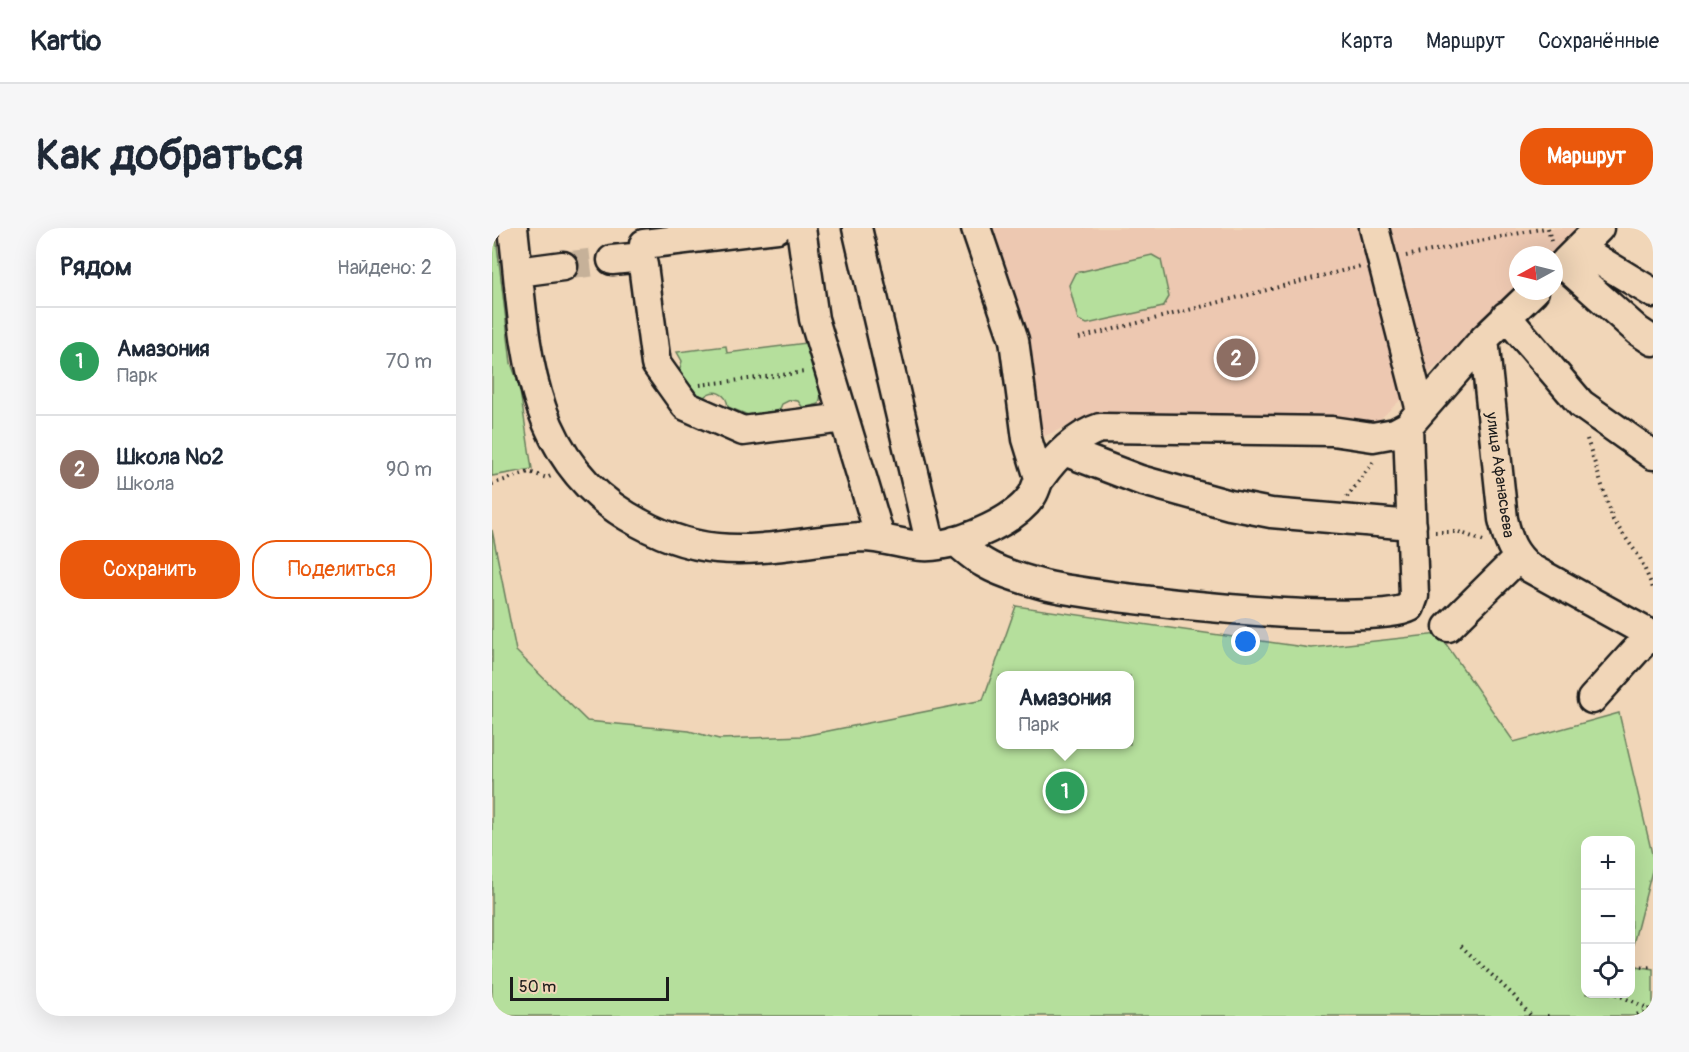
<!DOCTYPE html>
<html lang="ru">
<meta charset="utf-8">
<style>
:root{--surface:#fff;--page:#f6f6f7;--text:#1f2937;--muted:#747a83;--line:#e0e1e3;--accent:#ea580c}
body{margin:0;font-family:Pangolin,sans-serif;background:var(--page);color:var(--text)}
.controls{position:absolute;right:18px;bottom:18px;display:grid;overflow:hidden;border-radius:12px;box-shadow:0 6px 24px #0002}
.controls button{width:54px;height:54px;display:grid;place-items:center;padding:0;border:0;border-bottom:2px solid var(--line);background:var(--surface);color:var(--text);font:30px sans-serif}
.compass{position:absolute;left:1017px;top:18px;width:54px;height:54px;border-radius:50%;background:var(--surface);box-shadow:0 6px 24px #0002;rotate:263deg}
.scale{position:absolute;left:18px;bottom:15px;width:159px;box-sizing:border-box;padding-left:6px;border:3px solid #1c1c1c;border-top:0;font-size:16px;line-height:21px;white-space:nowrap;color:#1c1c1c;-webkit-text-stroke:4px #f1d6b8;paint-order:stroke}
.you{position:absolute;left:754px;top:414px;width:21px;height:21px;margin:-15px;border:4px solid #fff;border-radius:50%;background:#1a73e8;box-shadow:0 0 0 9px #1a73e833}
.badge{display:grid;place-items:center;width:39px;height:39px;border-radius:50%;background:var(--accent);color:#fff;font-size:20px;font-weight:700}
.pin{position:absolute;translate:-50% -50%;border:3px solid #fff;box-shadow:0 2px 6px #0006}
.popup{position:absolute;left:504px;top:443px;width:138px;height:78px;box-sizing:border-box;display:grid;place-content:center;border-radius:12px;background:var(--surface);filter:drop-shadow(0 2px 4px #0005);font-size:20px;white-space:nowrap;color:var(--muted)}
.popup b{font-size:22px;color:var(--text)}
.popup::after{content:'';position:absolute;left:50%;top:100%;margin-left:-12px;border:12px solid transparent;border-top-color:var(--surface)}
.list{margin:0;padding:0;list-style:none}
h2{display:flex;justify-content:space-between;align-items:center;height:78px;margin:0;padding:0 24px;font-size:26px}
h2 small{font-size:20px;font-weight:400;color:var(--muted)}
.list li{display:grid;grid-template-columns:39px 1fr auto;gap:18px;align-items:center;box-sizing:border-box;height:108px;padding:0 24px;border-top:2px solid var(--line)}
.list b{display:block;font-size:22px;white-space:nowrap}
.list p{margin:0;font-size:20px;white-space:nowrap;color:var(--muted)}
.list em{font-size:20px;font-style:normal;color:var(--muted)}
.actions{display:flex;gap:12px;padding:18px 24px}
.actions a{flex:1;padding:14px 0;border:2px solid var(--accent);border-radius:24px;text-align:center;font-size:21px;color:var(--accent)}
.actions .main{background:var(--accent);color:#fff}
.icon{flex:none;width:33px;height:33px;fill:none;stroke:currentColor;stroke-width:2;stroke-linecap:round;stroke-linejoin:round}
.map{position:relative;flex:none;width:1161px;height:788px;overflow:hidden;border-radius:24px}
header{display:flex;align-items:center;gap:36px;box-sizing:border-box;height:84px;padding:0 30px;background:var(--surface);border-bottom:2px solid var(--line)}
header strong{font-size:28px}
nav{display:flex;gap:33px;margin-inline-start:auto;font-size:21px}
.intro{display:flex;align-items:center;justify-content:space-between;box-sizing:border-box;height:144px;padding:0 36px}
h1{margin:0;font-size:42px}
.button{padding:15px 27px;border-radius:24px;background:var(--accent);color:#fff;font-size:21px;font-weight:700}
main{display:flex;gap:36px;padding:0 36px}
aside{flex:1;background:var(--surface);border-radius:24px;box-shadow:0 6px 24px #0002}
.map>svg:first-child{display:block}
.built{fill:#edc8b1}
.green{fill:#b5df9c;stroke:#687e5c;stroke-width:1.5;fill-rule:evenodd}
.lines{fill:none;stroke-linecap:round;stroke-linejoin:round}
.minor-tunnel{stroke:#c6b199;stroke-width:28;stroke-dasharray:28 14;stroke-linecap:butt}
.minor-casing{stroke:#1c1c1c;stroke-width:33}
.path{stroke:#1c1c1c;stroke-width:4;stroke-dasharray:1.5 4.5;stroke-linecap:butt}
.minor{stroke:#f1d6b8;stroke-width:28}
.labels{text-anchor:middle;dominant-baseline:central;stroke-width:6;stroke-linejoin:round;paint-order:stroke}
.street-label{font-size:16px;fill:#1c1c1c;stroke:#f1d6b8}
</style>
<header>
<strong>Kartio</strong>
<nav><a>Карта</a><a>Маршрут</a><a>Сохранённые</a></nav>
</header>
<div class="intro"><h1>Как добраться</h1><a class="button">Маршрут</a></div>
<main>
<aside>
<h2>Рядом<small>Найдено: 2</small></h2>
<ul class="list">
<li><span class="badge" style="background:#2e9e5b">1</span><div><b>Амазония</b><p>Парк</p></div><em>70 m</em></li>
<li><span class="badge" style="background:#8d6e63">2</span><div><b>Школа №2</b><p>Школа</p></div><em>90 m</em></li>
</ul>
<div class="actions"><a class="main">Сохранить</a><a>Поделиться</a></div>
</aside>
<div class="map">
<svg width="1161" height="788" viewBox="0 0 1161 788">
<rect width="100%" height="100%" fill="#f1d6b8"/>
<filter id="ink" filterUnits="userSpaceOnUse"><feTurbulence type="fractalNoise" baseFrequency=".0167" numOctaves="2"/><feDisplacementMap in="SourceGraphic" scale="12" xChannelSelector="R" yChannelSelector="G"/><feConvolveMatrix kernelMatrix="1 2 1 2 8 2 1 2 1" color-interpolation-filters="sRGB"/></filter>
<g filter="url(#ink)">
<path class="built" d="M 496,0 L 1096,0 L 1062,27 L 1026,27 L 1026,61 L 884,195 L 591,191 L 546,211 Z"/>
<path class="green" d="M 0,0 L 3,0 L 19,135 L 27,157 L 40,241 L 0,248 Z
M 660,27 L 669,32 L 677,69 L 671,79 L 595,96 L 586,92 L 577,57 L 583,45 Z
M 314,115 L 329,167 L 327,176 L 311,180 L 306,173 L 298,172 L 290,176 L 287,183 L 256,187 L 236,179 C 235,165 222,160 212,169 L 205,166 L 187,143 L 190,133 L 185,124 L 234,118 L 235,125 Z
M 0,302 L 24,423 L 95,493 L 197,503 L 227,511 L 311,508 L 491,472 L 524,378 L 819,420 L 947,406 L 1022,514 L 1127,485 L 1161,630 L 1161,639 L 1139,724 L 1138,612 L 1094,612 L 1094,766 L 1138,766 L 1139,737 L 1161,741 L 1161,788 L 0,788 ZM 508,448 L 638,448 L 638,516 L 508,516 Z"/>
<g class="lines">
<path class="minor-tunnel" d="M 71,38 L 120,32"/>
<g class="minor-casing">
<path id="minor" d="M 21,0 C 34,108 30,224 135,288 C 163,305 192,317 225,320 C 273,325 322,311 370,309 C 396,309 422,322 447,317 C 475,313 523,292 539,269 C 544,263 544,255 549,249 C 563,229 585,207 608,200 L 840,203 L 881,209 L 903,205 L 916,198 L 992,111 L 1042,63
M 309,0 L 322,91 L 388,309
M 365,0 L 439,318
M 484,0 L 522,112 L 535,211 L 547,250
M 882,0 L 929,183
M 152,16 L 285,0
M 1087,20 L 1161,65
M 120,32 L 141,30 L 151,37 L 164,136 L 194,178 L 251,203 L 352,190
M 1074,33 L 1107,0
M 1071,36 L 1146,103 L 1161,113
M 26,44 L 71,38
M 1014,88 L 1089,176 L 1161,227
M 992,111 L 1011,291 C 1016,313 1021,326 1038,340 L 1161,408
M 572,223 L 648,252 L 738,277 L 779,285 L 920,297
M 463,313 C 472,320 481,329 492,335 C 508,345 533,352 552,357 C 606,370 878,401 918,379 L 922,368 L 916,198
M 956,399 L 1026,330
M 1100,471 L 1158,407"/>
</g>
<path class="path" d="M 1056,0 L 1059,14
M 914,28 L 1053,0
M 587,110 L 869,38
M 208,157 L 313,144
M 1095,211 L 1121,292 L 1148,330 L 1161,360
M 0,256 L 37,244 L 55,250 L 59,248
M 855,269 L 883,232
M 943,304 L 967,304 L 991,313
M 969,718 L 1022,768 L 1039,788
M 1138,739 L 1161,738
M 1124,766 L 1157,781 L 1142,788
M 1055,788 L 1058,788"/>
<use href="#minor" class="minor"/>
</g>
</g>
<g class="labels">
<g class="street-label">
<text transform="translate(1008 247) rotate(82)">улица Афанасьева</text>
</g>
</g>
</svg>
<div class="controls">
<button>+</button>
<button>−</button>
<button><svg class="icon" aria-label="locate" viewBox="0 0 24 24"><circle cx="12" cy="12" r="6"/><path d="M12 2v4M12 18v4M2 12h4M18 12h4"/></svg></button>
</div>
<svg class="compass" viewBox="-18 -18 36 36"><path d="M0-13l5 13h-10z" fill="#e53935"/><path d="M0 13l5-13h-10z" fill="#747a83"/></svg>
<div class="scale">50 m</div>
<div class="you"></div>
<div class="pin badge" style="left:573px;top:563px;background:#2e9e5b">1</div>
<div class="popup"><b>Амазония</b>Парк</div>
<div class="pin badge" style="left:744px;top:130px;background:#8d6e63">2</div>
</div>
</main>
